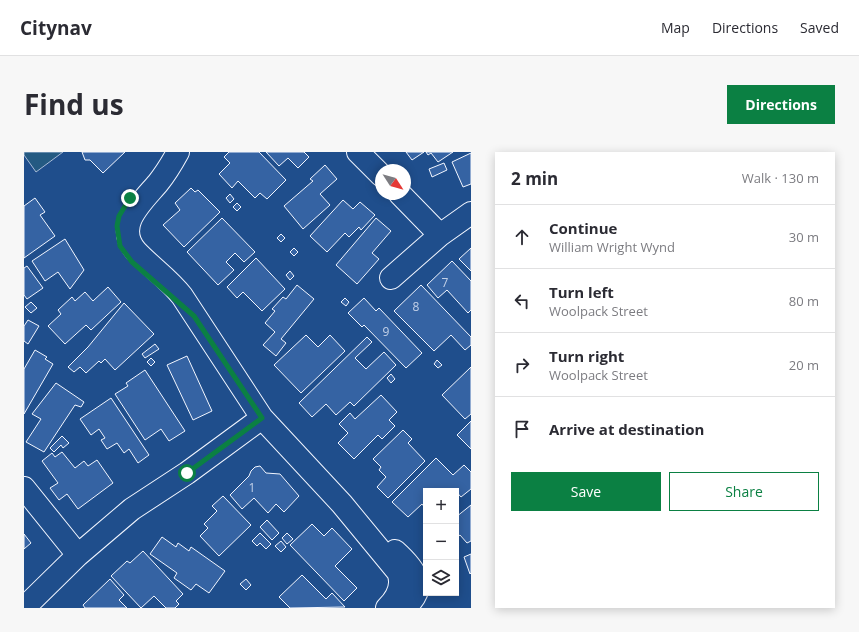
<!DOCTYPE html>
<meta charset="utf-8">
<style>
:root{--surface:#fff;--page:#f7f7f7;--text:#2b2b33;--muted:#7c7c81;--line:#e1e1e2;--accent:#0b8043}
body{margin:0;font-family:"Open Sans",sans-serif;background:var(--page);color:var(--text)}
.controls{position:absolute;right:12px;bottom:12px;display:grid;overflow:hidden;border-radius:0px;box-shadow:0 2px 10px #0003}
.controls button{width:36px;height:36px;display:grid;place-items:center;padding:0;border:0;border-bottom:1px solid var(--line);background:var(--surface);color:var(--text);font:20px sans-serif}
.compass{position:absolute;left:351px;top:12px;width:36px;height:36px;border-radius:50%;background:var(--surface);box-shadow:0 2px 10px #0003;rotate:126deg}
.stop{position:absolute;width:12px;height:12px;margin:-9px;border:3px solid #0b8043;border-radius:50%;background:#fff}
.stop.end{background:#0b8043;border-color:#fff;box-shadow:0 1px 4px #0008}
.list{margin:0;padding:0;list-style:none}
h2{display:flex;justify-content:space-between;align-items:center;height:52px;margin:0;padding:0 16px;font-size:17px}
h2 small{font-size:13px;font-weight:400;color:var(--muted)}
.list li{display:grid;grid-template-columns:26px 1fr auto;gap:12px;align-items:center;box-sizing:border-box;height:64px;padding:0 16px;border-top:1px solid var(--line)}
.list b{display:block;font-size:15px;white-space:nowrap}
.list p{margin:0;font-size:13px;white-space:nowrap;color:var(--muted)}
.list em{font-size:13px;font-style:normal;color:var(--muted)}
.actions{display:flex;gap:8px;padding:12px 16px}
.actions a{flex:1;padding:9px 0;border:1px solid var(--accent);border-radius:0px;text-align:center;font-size:14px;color:var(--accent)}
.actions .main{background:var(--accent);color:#fff}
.icon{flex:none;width:22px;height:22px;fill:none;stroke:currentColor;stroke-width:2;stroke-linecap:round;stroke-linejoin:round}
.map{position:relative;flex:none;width:447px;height:456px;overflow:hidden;border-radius:0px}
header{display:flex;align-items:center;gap:24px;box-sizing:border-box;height:56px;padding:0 20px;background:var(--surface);border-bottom:1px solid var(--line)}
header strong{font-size:19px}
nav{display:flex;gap:22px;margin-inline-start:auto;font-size:14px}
.intro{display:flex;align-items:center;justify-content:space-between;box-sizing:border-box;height:96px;padding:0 24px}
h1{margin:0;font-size:28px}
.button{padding:10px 18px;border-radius:0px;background:var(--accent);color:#fff;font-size:14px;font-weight:700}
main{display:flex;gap:24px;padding:0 24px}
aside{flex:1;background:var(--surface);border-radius:0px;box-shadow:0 2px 10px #0003}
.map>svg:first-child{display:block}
.green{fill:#245a82;stroke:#a8bbd7}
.building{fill:#3563a3;stroke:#f2f6ff}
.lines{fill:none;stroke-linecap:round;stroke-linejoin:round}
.minor-casing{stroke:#f2f6ff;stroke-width:24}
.minor{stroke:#1f4e8c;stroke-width:22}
.route{stroke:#0b8043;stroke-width:5}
.labels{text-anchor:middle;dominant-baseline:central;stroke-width:3;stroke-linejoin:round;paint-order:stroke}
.number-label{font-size:12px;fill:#c3d1e8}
</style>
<header>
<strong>Citynav</strong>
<nav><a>Map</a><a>Directions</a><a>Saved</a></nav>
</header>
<div class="intro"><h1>Find us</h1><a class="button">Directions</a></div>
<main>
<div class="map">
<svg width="447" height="456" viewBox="0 0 447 456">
<rect width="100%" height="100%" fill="#1f4e8c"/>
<path class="green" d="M 0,0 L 39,0 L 12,20 L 0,3 Z"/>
<path class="building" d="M 58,0 L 101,0 L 79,21 L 66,8 L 61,8 Z
M 205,0 L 235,0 L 262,28 L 243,47 L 236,41 L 231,46 L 214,29 L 208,36 L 195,22 L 206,11 L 200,5 Z
M 242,0 L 280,0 L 285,5 L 274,16 L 264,6 L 255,14 Z
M 382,0 L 400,0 L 388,8 Z
M 402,0 L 429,0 L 414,10 L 407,1 L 404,3 Z
M 447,1 L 447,32 L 439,35 L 428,10 Z
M 420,11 L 423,18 L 408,25 L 405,17 Z
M 301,13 L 313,27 L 296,42 L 306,53 L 279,77 L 260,54 L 289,29 L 286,27 Z
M 167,36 L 171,40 L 174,38 L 196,60 L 160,95 L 139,73 L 156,58 L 151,51 Z
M 206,42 L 210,47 L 206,51 L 202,46 Z
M 11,46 L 21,60 L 16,63 L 31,84 L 0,106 L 0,54 Z
M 319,48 L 329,57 L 336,50 L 351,63 L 337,78 L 335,75 L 325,85 L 321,81 L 303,100 L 286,84 Z
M 213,51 L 217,55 L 213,59 L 209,55 Z
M 198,66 L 231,100 L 220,110 L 211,101 L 202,110 L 210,118 L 194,133 L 163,100 Z
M 352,66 L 367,79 L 348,101 L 355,107 L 333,132 L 312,113 Z
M 257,82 L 261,86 L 257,90 L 253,86 Z
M 41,87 L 60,118 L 46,137 L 34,120 L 21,129 L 8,109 Z
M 270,96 L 274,100 L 270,104 L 266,100 Z
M 447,96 L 447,119 L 435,107 Z
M 232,106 L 261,137 L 238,159 L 219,140 L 213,146 L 203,135 Z
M 428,109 L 447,129 L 447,158 L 444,161 L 423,138 L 414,146 L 403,133 Z
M 3,114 L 19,136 L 3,147 L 0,143 L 0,116 Z
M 266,119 L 270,124 L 266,128 L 262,123 Z
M 273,133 L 290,147 L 257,187 L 262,191 L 252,204 L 239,193 L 251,180 L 241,171 L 251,159 L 248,157 L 259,145 L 262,147 Z
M 397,133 L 447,185 L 447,193 L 441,198 L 427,183 L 410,199 L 370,159 Z
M 84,135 L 97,150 L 67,178 L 62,173 L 41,192 L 24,174 L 37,162 L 34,158 L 48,145 L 51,149 L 61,140 L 69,149 Z
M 321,146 L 325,150 L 322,154 L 317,150 Z
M 340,146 L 352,159 L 355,156 L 398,201 L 382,216 L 340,173 L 338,175 L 324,161 Z
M 7,150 L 13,156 L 7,161 L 1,155 Z
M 100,151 L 130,182 L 91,218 L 81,207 L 77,211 L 75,209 L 62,221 L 56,215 L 50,220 L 44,215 L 64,195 Z
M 4,168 L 15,174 L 4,192 L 0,189 L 0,174 Z
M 282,183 L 294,195 L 306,183 L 321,199 L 277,241 L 250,213 Z
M 343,185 L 348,190 L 331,206 L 342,217 L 360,200 L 372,213 L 330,254 L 326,250 L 312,263 L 302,252 L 288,265 L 275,251 Z
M 131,192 L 135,197 L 121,206 L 118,202 Z
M 11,198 L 23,205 L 21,207 L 29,212 L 0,262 L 0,217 Z
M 163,204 L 188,259 L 169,268 L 143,213 Z
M 127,206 L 131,210 L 127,214 L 123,210 Z
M 413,208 L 418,213 L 414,216 L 410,212 Z
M 447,215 L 447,262 L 441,267 L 418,243 Z
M 121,218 L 161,279 L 145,289 L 137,277 L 121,288 L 91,242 L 104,234 L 102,231 Z
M 367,222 L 371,227 L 367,231 L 363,226 Z
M 32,231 L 60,250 L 57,255 L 51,253 L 20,300 L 2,290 L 17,267 L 8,262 Z
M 357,243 L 373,260 L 365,268 L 371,274 L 358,287 L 354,283 L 330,307 L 314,291 L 324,281 L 315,272 L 326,261 L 331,267 Z
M 87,246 L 125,303 L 114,311 L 105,297 L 100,301 L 93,291 L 83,297 L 77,288 L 81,286 L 75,277 L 67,283 L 56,267 Z
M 447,269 L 447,297 L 433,283 Z
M 379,278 L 388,287 L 384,291 L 401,309 L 364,346 L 353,335 L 362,325 L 355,318 L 357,315 L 349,307 Z
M 38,284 L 45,291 L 39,296 L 37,293 L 30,300 L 26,296 Z
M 38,300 L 51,316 L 60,309 L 64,314 L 73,308 L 89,331 L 54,357 L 43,342 L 35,348 L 26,336 L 34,331 L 18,309 L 28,301 L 31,305 Z
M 412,306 L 429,323 L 440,313 L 447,320 L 447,337 L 437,345 L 429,336 L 426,339 L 402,339 L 402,357 L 398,352 L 384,365 L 368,350 Z
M 236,314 L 242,321 L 256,322 L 275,344 L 260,360 L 252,352 L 244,361 L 230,346 L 218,357 L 206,343 L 225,324 L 227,319 L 231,315 Z
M 199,344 L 227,373 L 195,404 L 176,384 L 184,376 L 180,372 L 193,359 L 188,354 Z
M 447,353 L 447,389 L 443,391 L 436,383 L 432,386 L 432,365 Z
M 243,368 L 255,381 L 248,388 L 236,375 Z
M 288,372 L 300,384 L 308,376 L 328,397 L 311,414 L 333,436 L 320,449 L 266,393 Z
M 236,381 L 247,392 L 242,397 L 236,391 L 233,394 L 228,389 Z
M 263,381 L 269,387 L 263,392 L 258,386 Z
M 0,382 L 7,391 L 0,397 Z
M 138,385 L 152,395 L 154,391 L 165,399 L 167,395 L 201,419 L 185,441 L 172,432 L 167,438 L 150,426 L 153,421 L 126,402 Z
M 257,389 L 262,395 L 257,400 L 251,394 Z
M 119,399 L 159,442 L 152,449 L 155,452 L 151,456 L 142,456 L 130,444 L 117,456 L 87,424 L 103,409 L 106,411 Z
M 447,402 L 447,421 L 446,422 L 440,405 Z
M 278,423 L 302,447 L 308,441 L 321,455 L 266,456 L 255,445 Z
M 86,427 L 100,443 L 95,448 L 103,456 L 61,456 L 59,453 Z
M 222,427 L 227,433 L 222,438 L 216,432 Z"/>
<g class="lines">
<g class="minor-casing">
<path id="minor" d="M 154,0 C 148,11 142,21 134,31 C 118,50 90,74 112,99 C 127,115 145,127 158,144 L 238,266 L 318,352 L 374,420 C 380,434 373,446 363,456
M 334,0 L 357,23
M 376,42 L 416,83
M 367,126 L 416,83 L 447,61
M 0,336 L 54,403
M 371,399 C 390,416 406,435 380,456
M 0,456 L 54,403 L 108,357 L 163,321 L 238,266"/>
</g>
<use href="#minor" class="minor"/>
</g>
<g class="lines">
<path class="route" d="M 106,46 L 95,64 L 93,74 L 96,94 L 108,110 L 170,164 L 238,266 L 163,321"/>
</g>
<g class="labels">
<g class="number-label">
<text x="421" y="130">7</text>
<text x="392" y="154">8</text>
<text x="362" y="179">9</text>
<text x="228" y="335">1</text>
</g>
</g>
</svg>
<div class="controls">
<button>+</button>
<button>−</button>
<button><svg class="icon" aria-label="layers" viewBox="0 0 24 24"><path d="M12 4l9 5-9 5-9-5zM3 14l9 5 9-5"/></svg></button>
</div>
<svg class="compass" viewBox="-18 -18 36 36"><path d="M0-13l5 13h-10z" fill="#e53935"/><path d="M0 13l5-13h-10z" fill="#7c7c81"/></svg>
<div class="stop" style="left:163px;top:321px"></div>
<div class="stop end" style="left:106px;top:46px"></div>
</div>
<aside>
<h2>2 min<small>Walk · 130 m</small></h2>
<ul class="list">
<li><svg class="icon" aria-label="ahead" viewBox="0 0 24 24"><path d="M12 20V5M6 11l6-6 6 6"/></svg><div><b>Continue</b><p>William Wright Wynd</p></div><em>30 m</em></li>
<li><svg class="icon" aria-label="left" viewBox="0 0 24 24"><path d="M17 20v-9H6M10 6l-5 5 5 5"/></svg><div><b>Turn left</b><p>Woolpack Street</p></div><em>80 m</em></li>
<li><svg class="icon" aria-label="right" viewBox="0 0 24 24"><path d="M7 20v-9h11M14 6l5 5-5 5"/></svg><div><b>Turn right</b><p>Woolpack Street</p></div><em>20 m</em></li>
<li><svg class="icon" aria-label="arrive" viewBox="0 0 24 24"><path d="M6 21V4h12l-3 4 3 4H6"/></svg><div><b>Arrive at destination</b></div></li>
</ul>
<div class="actions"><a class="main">Save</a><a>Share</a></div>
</aside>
</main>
